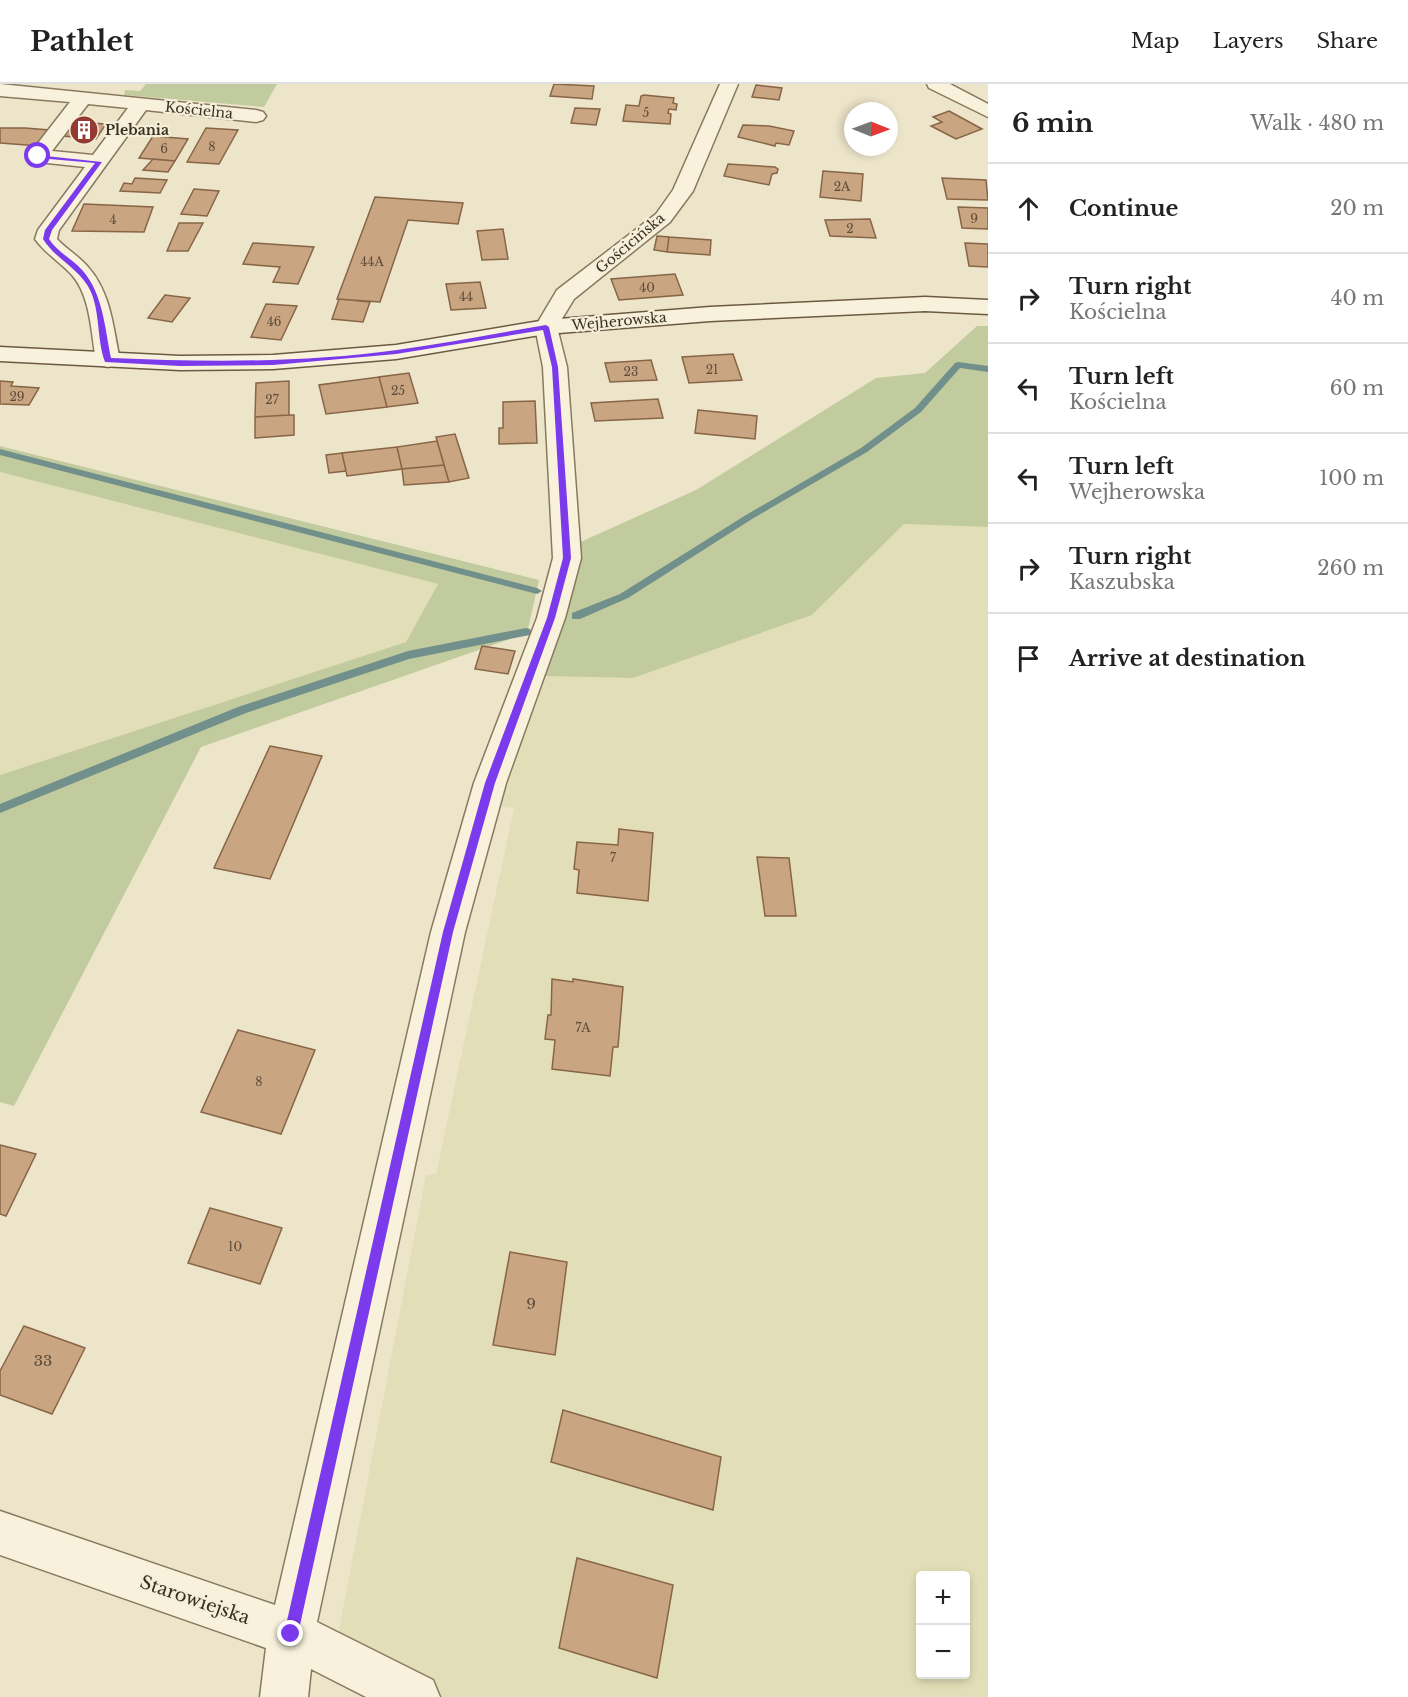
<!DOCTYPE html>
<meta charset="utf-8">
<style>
:root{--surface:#fff;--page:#f2f2f2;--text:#222;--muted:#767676;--line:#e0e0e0}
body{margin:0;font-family:"Libre Baskerville",serif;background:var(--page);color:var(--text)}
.controls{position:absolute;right:18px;bottom:18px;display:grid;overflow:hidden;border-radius:6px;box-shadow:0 3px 9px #0003}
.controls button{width:54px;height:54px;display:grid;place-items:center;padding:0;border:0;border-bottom:2px solid var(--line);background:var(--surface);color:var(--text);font:30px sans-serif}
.compass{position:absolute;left:844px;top:18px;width:54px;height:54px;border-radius:50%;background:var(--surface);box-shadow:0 3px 9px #0003;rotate:91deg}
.stop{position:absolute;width:18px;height:18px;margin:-14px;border:4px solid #7c3aed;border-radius:50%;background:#fff}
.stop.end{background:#7c3aed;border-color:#fff;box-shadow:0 2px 6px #0008}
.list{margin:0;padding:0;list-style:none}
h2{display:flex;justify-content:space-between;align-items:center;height:78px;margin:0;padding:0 24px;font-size:26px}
h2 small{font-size:20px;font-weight:400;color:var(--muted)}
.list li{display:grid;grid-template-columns:39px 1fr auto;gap:18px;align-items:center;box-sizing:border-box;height:90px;padding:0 24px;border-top:2px solid var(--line)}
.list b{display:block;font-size:22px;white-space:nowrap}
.list p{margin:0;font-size:20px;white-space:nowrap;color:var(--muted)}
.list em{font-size:20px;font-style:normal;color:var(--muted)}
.icon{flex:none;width:33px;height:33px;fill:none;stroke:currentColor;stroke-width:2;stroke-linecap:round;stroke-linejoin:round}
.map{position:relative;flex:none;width:988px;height:1613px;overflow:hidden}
header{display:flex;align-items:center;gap:36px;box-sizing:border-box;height:84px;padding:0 30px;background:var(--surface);border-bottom:2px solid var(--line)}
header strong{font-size:28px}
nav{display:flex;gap:33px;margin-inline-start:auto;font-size:21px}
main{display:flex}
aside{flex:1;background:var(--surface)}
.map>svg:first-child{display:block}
.farmland{fill:#e2dfb8;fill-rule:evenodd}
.green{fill:#c2cb9e}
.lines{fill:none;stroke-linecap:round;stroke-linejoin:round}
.stream{fill:#71908b;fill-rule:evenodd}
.building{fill:#c9a582;stroke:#876546;stroke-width:1.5}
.street-casing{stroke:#89795f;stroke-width:3}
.secondary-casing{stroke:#6b5a42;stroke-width:3}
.street{fill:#f8f2dd;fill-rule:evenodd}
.secondary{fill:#f8f2dd;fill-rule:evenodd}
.route{fill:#7c3aed}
.labels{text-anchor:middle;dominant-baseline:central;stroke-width:4.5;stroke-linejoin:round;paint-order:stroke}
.number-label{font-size:12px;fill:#5e4d3a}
.far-street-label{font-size:14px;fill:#3a3022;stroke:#f5efd9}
.far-poi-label{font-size:14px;font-weight:bold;fill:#3a3022;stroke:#f5efd9;text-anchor:start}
.near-number-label{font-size:15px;fill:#5e4d3a}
.near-street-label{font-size:18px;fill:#3a3022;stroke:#f5efd9}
</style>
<header>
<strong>Pathlet</strong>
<nav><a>Map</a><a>Layers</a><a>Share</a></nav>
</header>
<main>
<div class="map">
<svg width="988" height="1613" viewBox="0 0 988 1613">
<rect width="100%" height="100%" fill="#ede5ca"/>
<path class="farmland" d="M 0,388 L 438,500 L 406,558 L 0,691 Z
M 904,440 L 988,443 L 988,1613 L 399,1613 L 338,1551 L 426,1091 L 436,1090 L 514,724 L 498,722 L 543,592 L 633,594 L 812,531 ZM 920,1492 L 966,1492 L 966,1590 L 920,1590 Z"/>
<path class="green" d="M 146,0 L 277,0 L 264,23 L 124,11 L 125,6 L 140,7 Z
M 977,242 L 988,242 L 988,443 L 904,440 L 812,531 L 633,594 L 543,592 L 572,510 L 576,460 L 696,406 L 876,294 L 925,289 Z
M 0,362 L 539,496 L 527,549 L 201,663 L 14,1022 L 0,1018 L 0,691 L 406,558 L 438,500 L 0,388 Z"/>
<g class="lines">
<path class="stream" d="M 958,278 L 988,282 L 988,288 L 960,284 L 921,328 L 867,368 L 752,435 L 628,514 L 580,535 L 572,535 L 572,529 L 620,510 L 746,431 L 861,364 L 915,324 L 955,279 Z
M 0,365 L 537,504 L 542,507 L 537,510 L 0,371 Z
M 526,544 L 530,545 L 531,548 L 530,551 L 409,575 L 246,629 L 0,729 L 0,720 L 238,623 L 408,567 Z"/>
</g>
<path class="building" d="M 554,0 L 594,2 L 592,15 L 550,12 Z
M 756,1 L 782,4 L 779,16 L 752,13 Z
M 644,11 L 674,14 L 673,19 L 677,20 L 676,26 L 669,25 L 668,29 L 671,30 L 670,40 L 623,37 L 626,21 L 639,22 L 641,12 Z
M 575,24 L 600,25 L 596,41 L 571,39 Z
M 949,27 L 982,45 L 956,55 L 931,42 L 942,38 L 933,33 Z
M 72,38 L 106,40 L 96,55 L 63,52 Z
M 743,41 L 769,42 L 794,47 L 789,61 L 776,59 L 775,62 L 738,53 Z
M 0,44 L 25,44 L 49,46 L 39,62 L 0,59 Z
M 206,44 L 238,46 L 219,80 L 187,78 Z
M 153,52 L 188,55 L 175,77 L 139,74 Z
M 153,75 L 175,77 L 168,88 L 143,86 Z
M 728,80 L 775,83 L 778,85 L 777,89 L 772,90 L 769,101 L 724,92 Z
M 823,87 L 863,90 L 861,117 L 820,113 Z
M 135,94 L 167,96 L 160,109 L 120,107 L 124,99 L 132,100 Z
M 942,94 L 986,96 L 988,116 L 947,115 Z
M 194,105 L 219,107 L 207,132 L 181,130 Z
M 375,113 L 463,119 L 458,140 L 408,136 L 380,218 L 337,215 Z
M 84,120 L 153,123 L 144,148 L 72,147 Z
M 958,123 L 988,124 L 988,145 L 962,144 Z
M 870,135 L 876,154 L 830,152 L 825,136 Z
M 179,139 L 203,139 L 188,167 L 167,167 Z
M 503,145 L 508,175 L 482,176 L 477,147 Z
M 657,152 L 669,153 L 667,168 L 654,166 Z
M 669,153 L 711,156 L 710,171 L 667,168 Z
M 253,159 L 314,163 L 298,200 L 273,198 L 280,183 L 243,180 Z
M 965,159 L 988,160 L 988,183 L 969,182 Z
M 675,190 L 683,211 L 619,216 L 611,195 Z
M 480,198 L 486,224 L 451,226 L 446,200 Z
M 165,211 L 190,214 L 172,238 L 148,234 Z
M 339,215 L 370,218 L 363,238 L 332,235 Z
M 266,220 L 297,222 L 281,256 L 251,253 Z
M 733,270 L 742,296 L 689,299 L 682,273 Z
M 651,276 L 657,296 L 610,298 L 605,279 Z
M 409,289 L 418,319 L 387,323 L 379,293 Z
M 379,293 L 387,323 L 326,330 L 319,301 Z
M 0,297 L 13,298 L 11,302 L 39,304 L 29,321 L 0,320 Z
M 289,297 L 289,331 L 255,333 L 256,299 Z
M 658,315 L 663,334 L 595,337 L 591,319 Z
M 535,317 L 537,359 L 499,360 L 499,344 L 503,344 L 503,318 Z
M 698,326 L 757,332 L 755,355 L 695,349 Z
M 289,331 L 294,331 L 294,351 L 255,354 L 255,333 Z
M 455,350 L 469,394 L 449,398 L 436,353 Z
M 437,357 L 444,381 L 402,385 L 397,363 Z
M 397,363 L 402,385 L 347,392 L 342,369 Z
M 342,369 L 346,387 L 329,389 L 326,371 Z
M 444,381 L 449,398 L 404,401 L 402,385 Z
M 482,562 L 515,567 L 508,590 L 475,585 Z
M 270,662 L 322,672 L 270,795 L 214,784 Z
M 619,745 L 653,749 L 648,817 L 577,809 L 579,786 L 574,785 L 577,758 L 618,761 Z
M 757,773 L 789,774 L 796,832 L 765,832 Z
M 552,895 L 573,898 L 573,895 L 623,903 L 618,963 L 613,963 L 610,992 L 552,985 L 555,956 L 545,955 L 548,931 L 551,931 Z
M 238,946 L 315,966 L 281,1050 L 201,1028 Z
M 0,1061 L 36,1070 L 6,1132 L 0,1130 Z
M 210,1124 L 282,1144 L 260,1200 L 188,1179 Z
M 510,1168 L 567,1178 L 555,1271 L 493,1261 Z
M 24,1242 L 85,1264 L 52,1330 L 0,1311 L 0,1287 Z
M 563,1326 L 721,1373 L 713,1426 L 551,1378 Z
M 577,1474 L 673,1501 L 657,1594 L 559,1564 Z"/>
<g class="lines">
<g class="street-casing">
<path id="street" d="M 0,0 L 256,26 L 263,28 L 266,32 L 263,36 L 256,38 L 146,26 L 59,146 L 57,155 C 66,165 79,172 88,183 C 111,209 113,243 120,276 L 116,281 L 108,283 L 100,281 L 96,276 C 91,249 91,213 72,191 C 60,178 46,170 35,155 L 38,146 L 85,83 L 38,78 L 31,76 L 28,72 L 70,18 L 0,12 ZM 88,20 L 128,24 L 93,71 L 52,67 Z
M 720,0 L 738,0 L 693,107 L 670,138 L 574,215 L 557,243 L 567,283 L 581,474 L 565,534 L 506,699 L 465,848 L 317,1538 L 433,1596 L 440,1613 L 366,1613 L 311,1585 L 308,1613 L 260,1613 L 266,1564 L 0,1471 L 0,1427 L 275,1521 L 431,848 L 474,699 L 537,534 L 553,474 L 543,283 L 535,243 L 557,206 L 656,130 L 673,106 Z
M 927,0 L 950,0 L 988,20 L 988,33 L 929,4 Z"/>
</g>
<g class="secondary-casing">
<path id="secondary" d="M 925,213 L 988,216 L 988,230 L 925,227 L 710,237 L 546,250 L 396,275 L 273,285 L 180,286 L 0,277 L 0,263 L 180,272 L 273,271 L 396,261 L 546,236 L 710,223 Z"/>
</g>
<use href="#street" class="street"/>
<use href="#secondary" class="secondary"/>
</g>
<path class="route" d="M 36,71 L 102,78 L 52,146 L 49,155 C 58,169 73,175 83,187 C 103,210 105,245 111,274 C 206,278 302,279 397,266 C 447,259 497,249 546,241 L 549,243 L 558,283 L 571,474 L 555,534 L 495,699 L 453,848 L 298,1550 L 296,1554 L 291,1556 L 286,1554 L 284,1550 L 443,848 L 485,699 L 547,534 L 563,474 L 552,283 L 543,246 L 396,270 L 273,281 L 180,282 L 105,278 C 97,256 100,229 91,208 C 81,185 56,176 43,155 L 45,146 L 95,79 L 38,74 Z"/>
<defs>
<g id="building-disc" transform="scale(1.5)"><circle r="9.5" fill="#953a32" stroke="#f5efd9"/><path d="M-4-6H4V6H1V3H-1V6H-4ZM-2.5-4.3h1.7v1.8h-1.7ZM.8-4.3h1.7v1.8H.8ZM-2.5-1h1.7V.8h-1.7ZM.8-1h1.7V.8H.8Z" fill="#fff"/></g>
</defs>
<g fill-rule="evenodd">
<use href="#building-disc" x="84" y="46"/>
</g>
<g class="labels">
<g class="number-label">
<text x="646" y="28">5</text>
<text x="212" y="62">8</text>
<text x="164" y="64">6</text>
<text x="842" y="102">2A</text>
<text x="974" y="134">9</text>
<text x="113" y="135">4</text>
<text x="850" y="144">2</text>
<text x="372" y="177">44A</text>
<text x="647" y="203">40</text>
<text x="466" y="212">44</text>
<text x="274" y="237">46</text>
<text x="712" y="285">21</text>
<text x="631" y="287">23</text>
<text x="398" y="306">25</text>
<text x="17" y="312">29</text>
<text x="272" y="315">27</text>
<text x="613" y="773">7</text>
<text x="583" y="943">7A</text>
<text x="259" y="997">8</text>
<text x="235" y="1162">10</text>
</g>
<g class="far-street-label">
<text transform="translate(199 26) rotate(6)">Kościelna</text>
<text transform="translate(630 159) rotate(-40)">Gościcińska</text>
<text transform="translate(619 237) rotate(-5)">Wejherowska</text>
</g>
<g class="far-poi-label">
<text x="105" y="46">Plebania</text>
</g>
<g class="near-number-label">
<text x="531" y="1219">9</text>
<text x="43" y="1276">33</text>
</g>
<g class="near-street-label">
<text transform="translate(195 1516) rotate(19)">Starowiejska</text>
</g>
</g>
</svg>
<div class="controls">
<button>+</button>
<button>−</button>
</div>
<svg class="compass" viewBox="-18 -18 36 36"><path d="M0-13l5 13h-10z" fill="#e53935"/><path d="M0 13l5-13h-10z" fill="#767676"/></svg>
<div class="stop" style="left:38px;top:72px"></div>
<div class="stop end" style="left:291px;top:1550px"></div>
</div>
<aside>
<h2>6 min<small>Walk · 480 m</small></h2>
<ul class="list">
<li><svg class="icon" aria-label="ahead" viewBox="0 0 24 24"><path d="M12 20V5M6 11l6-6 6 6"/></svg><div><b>Continue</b></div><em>20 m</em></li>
<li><svg class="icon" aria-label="right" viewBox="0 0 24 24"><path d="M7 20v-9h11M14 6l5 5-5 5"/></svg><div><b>Turn right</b><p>Kościelna</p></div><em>40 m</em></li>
<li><svg class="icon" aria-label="left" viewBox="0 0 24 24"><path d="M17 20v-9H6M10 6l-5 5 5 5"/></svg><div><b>Turn left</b><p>Kościelna</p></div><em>60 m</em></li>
<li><svg class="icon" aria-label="left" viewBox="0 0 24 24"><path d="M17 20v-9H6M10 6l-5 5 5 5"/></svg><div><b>Turn left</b><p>Wejherowska</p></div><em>100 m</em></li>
<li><svg class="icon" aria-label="right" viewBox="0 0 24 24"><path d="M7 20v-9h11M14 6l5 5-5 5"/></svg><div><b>Turn right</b><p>Kaszubska</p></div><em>260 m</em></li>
<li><svg class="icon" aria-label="arrive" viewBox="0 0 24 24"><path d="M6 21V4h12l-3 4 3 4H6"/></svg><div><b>Arrive at destination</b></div></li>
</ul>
</aside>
</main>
